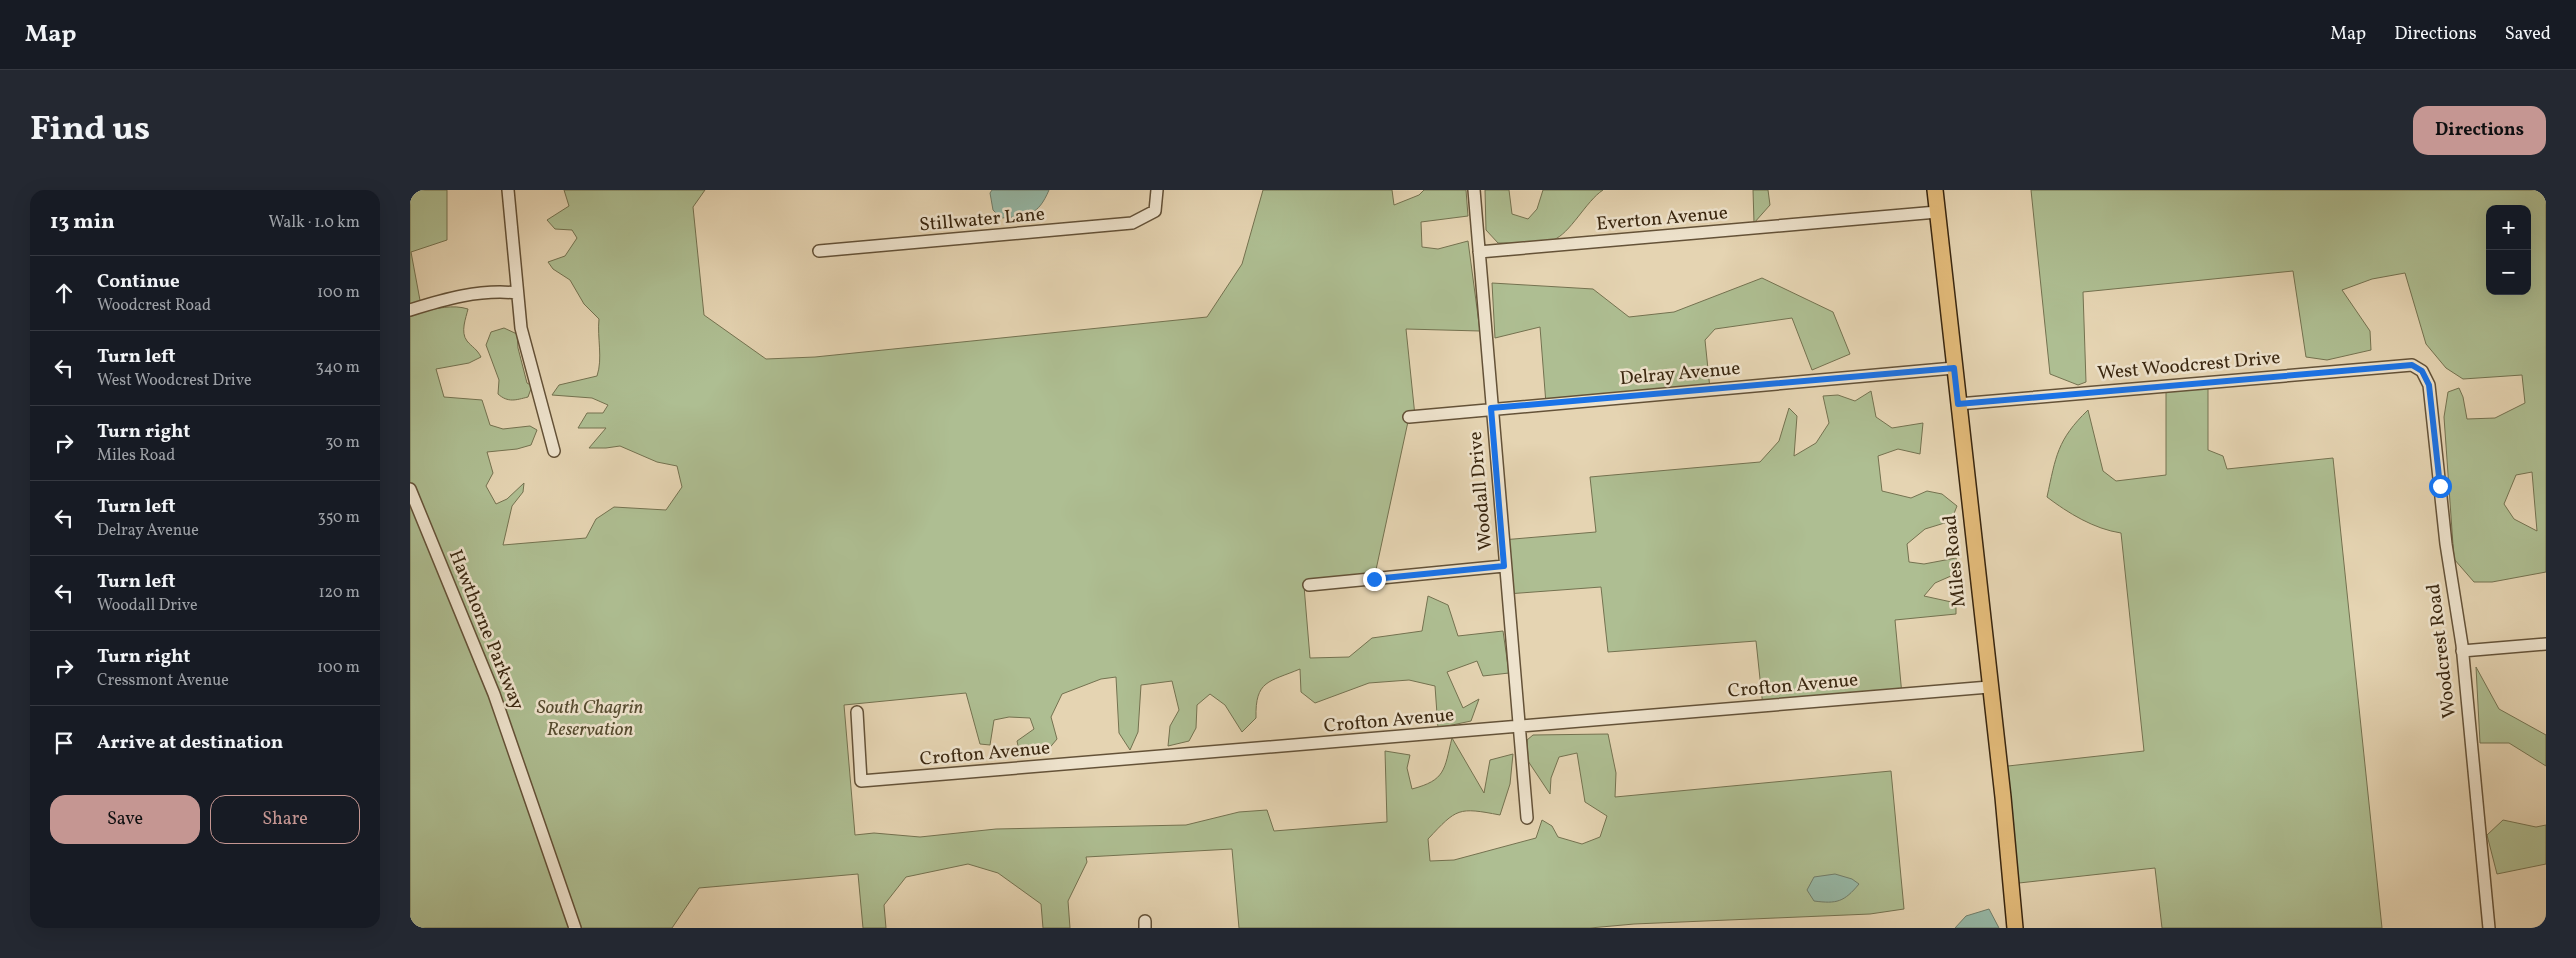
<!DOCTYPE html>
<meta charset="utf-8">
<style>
:root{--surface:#171b24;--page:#242831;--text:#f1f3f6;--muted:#9ea1a6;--line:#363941;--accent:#c59692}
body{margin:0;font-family:Vollkorn,serif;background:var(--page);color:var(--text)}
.controls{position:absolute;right:15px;top:15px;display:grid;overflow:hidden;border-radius:10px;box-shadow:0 5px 20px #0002}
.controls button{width:45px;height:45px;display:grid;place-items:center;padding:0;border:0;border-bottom:1px solid var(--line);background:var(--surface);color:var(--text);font:25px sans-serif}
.stop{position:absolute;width:15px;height:15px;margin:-11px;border:4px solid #1a73e8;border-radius:50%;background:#fff}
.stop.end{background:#1a73e8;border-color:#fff;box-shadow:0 1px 5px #0008}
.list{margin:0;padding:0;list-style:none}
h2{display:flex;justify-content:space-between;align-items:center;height:65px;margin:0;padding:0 20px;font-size:21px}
h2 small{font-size:16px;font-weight:400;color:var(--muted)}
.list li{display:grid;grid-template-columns:32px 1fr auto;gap:15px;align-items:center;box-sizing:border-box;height:75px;padding:0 20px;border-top:1px solid var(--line)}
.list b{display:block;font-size:19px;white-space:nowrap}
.list p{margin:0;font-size:16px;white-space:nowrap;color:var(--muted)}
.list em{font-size:16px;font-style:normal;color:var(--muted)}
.actions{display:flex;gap:10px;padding:15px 20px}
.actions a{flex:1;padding:11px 0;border:1px solid var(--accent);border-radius:15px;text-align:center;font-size:18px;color:var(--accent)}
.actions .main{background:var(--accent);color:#111}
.icon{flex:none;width:28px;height:28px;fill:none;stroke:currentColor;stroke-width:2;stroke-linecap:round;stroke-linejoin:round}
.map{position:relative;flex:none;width:2136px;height:738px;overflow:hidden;border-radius:15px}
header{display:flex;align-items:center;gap:30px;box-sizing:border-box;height:70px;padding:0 25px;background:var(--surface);border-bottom:1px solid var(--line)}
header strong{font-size:24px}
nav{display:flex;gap:28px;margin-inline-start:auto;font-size:18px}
.intro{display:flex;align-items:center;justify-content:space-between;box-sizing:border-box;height:120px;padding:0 30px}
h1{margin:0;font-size:35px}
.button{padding:12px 22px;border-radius:15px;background:var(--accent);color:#111;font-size:18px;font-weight:700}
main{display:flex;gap:30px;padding:0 30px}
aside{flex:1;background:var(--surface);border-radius:15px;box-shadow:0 5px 20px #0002}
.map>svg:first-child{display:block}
.green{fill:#aebe92;stroke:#747250;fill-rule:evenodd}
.water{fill:#96b9a8;stroke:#717e6b}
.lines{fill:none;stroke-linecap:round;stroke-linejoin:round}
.minor-casing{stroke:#645238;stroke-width:14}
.major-casing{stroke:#39260f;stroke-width:18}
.minor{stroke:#eee3cd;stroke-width:11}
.major{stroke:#e2ba79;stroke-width:15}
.route{stroke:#1a73e8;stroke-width:6}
.labels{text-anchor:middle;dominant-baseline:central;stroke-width:5;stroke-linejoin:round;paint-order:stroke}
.street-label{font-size:19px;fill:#39260f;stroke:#eee3cd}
.park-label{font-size:19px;font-style:italic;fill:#564c30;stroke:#eee3cd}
</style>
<header>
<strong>Map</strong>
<nav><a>Map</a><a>Directions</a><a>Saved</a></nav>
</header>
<div class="intro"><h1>Find us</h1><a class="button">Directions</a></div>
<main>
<aside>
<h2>13 min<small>Walk · 1.0 km</small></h2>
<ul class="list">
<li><svg class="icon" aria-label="ahead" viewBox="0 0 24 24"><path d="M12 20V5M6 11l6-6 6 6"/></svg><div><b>Continue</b><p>Woodcrest Road</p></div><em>100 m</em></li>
<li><svg class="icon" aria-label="left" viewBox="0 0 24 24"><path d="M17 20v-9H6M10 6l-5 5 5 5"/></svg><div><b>Turn left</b><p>West Woodcrest Drive</p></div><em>340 m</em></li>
<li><svg class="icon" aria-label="right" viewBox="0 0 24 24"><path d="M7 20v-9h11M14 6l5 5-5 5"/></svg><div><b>Turn right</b><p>Miles Road</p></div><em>30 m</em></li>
<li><svg class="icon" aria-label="left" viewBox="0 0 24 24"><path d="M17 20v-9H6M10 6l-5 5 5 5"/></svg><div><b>Turn left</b><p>Delray Avenue</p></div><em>350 m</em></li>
<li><svg class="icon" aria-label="left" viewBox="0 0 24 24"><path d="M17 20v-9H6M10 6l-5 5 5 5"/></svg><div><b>Turn left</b><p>Woodall Drive</p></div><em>120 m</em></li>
<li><svg class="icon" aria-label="right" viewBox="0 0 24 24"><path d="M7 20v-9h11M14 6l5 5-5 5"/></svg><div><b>Turn right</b><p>Cressmont Avenue</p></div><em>100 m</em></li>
<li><svg class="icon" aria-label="arrive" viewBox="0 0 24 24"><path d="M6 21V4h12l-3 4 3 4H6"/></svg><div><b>Arrive at destination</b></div></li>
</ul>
<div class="actions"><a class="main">Save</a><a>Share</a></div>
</aside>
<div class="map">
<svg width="2136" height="738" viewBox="0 0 2136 738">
<rect width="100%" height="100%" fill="#e5d4b2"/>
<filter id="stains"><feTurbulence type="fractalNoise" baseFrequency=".004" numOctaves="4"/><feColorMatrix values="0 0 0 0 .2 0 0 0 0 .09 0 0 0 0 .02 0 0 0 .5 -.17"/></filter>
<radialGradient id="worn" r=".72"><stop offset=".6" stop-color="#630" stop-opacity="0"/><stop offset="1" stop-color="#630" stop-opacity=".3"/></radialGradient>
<path class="green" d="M 0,0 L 37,0 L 37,50 L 1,62 L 12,121 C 27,119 42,114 58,119 C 56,128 50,142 57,151 C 62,157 67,159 71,167 L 59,173 L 26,179 L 34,207 L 72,210 L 80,235 L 93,239 L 120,236 L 127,240 L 121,255 L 107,259 L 77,262 L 83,283 L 76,296 L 86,314 L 97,309 L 114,293 L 113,302 L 102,316 L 93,355 L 176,348 L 186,329 L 204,317 L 256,320 L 272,297 L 267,276 L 247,272 L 210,256 L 196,258 L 179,258 L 196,238 L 168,238 L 177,223 L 193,223 L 198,215 L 182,208 L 142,205 L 149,195 L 187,186 C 193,168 187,148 189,129 L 174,114 L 160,90 L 143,79 L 138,72 L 155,66 L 167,48 L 162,40 L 145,39 L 137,30 L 159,16 L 154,0 L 295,0 L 283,17 L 294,125 L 356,169 L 405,167 L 797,127 L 832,74 L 853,0 L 982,0 L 984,15 L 1009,5 L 1014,0 L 1056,0 L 1058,26 L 1011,32 L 1012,57 L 1028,59 L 1058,51 L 1070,141 L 996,139 L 1005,226 L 999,227 L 964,389 L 894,396 L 900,468 L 939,467 L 962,448 L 1012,441 L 1018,406 L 1038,415 L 1048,446 L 1093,441 L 1099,483 L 1073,486 L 1067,471 L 1037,482 L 1053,518 L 1069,509 L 1061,531 L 1028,538 L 1025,496 L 999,490 L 959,493 L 905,513 L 891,502 L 890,479 C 859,492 845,490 846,528 L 832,542 L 815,515 L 800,504 L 787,515 L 786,538 L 779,551 L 758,556 L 760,536 L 769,520 L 762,491 L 731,495 L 728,542 L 720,560 L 709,543 L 706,487 L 691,489 L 652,504 L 641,527 L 647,549 L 637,561 L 610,565 L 607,551 L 624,539 L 620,528 L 599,527 L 584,530 L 580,555 L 570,554 L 556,503 L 434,515 L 445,645 L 464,643 L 510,647 L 586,639 L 776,635 L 829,622 L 857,620 L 864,641 L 977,632 L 975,561 L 1000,565 L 997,578 L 1002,599 C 1036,590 1034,580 1042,548 L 1074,603 L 1080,570 L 1103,564 L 1100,594 L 1090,625 C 1048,617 1047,618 1018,649 L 1020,671 L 1044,670 L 1126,648 L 1132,630 L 1142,636 L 1148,647 L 1172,654 L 1190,647 L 1197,626 L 1175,612 L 1167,563 L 1149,567 L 1141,588 L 1140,604 L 1118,571 L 1117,550 L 1123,545 L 1198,544 L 1206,583 L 1205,607 L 1481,581 L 1494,719 L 1460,724 L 1224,734 L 1180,738 L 829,738 L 822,659 L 676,667 L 677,672 L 658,711 L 660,738 L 633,738 L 631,714 L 588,683 L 558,674 L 496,687 L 474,715 L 476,738 L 453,738 L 448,684 L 289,698 L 262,738 L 0,738 Z
M 1075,0 L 1099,0 L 1102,24 L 1118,29 L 1127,19 L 1133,0 L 1193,0 C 1176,11 1160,44 1143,50 C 1132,54 1101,53 1088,53 L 1076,40 Z
M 1343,0 L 1358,0 L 1360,15 L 1344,33 Z
M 1621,0 L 2136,0 L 2136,382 L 2082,392 L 2064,392 L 2044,369 L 2034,227 L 2038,202 L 2049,198 L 2053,207 L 2057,229 L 2085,228 L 2115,213 L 2112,185 L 2053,189 L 2036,178 L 2016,154 L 1995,83 L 1962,89 L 1932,100 L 1960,141 L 1961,160 L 1917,170 L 1896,167 L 1883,81 L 1673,102 L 1676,192 L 1668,195 L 1640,184 ZM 2080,19 L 2117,19 L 2117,101 L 2080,101 ZM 2122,282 L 2127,341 L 2104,329 L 2094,314 L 2106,285 Z
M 1352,88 L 1423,122 L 1440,164 L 1402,180 L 1382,128 L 1305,139 L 1295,150 L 1300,199 L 1136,214 L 1130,137 L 1085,148 L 1082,93 L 1183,99 L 1219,127 L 1264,122 Z
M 94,138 L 107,144 L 108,158 L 117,193 L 122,196 L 118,207 C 106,210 98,213 88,204 L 89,190 L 76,155 L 81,142 Z
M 1798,198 L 1798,260 L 1813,266 L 1817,279 L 1923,268 L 1972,738 L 1752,738 L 1745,678 L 1600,694 L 1589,577 L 1734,561 L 1711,343 C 1684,339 1658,323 1637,307 C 1646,266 1647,250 1678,220 L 1693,281 L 1706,291 L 1756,285 L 1756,201 Z
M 1461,201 L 1466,227 L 1482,238 L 1513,233 L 1510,264 L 1488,259 L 1468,266 L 1472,301 L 1501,308 L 1517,301 L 1532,304 L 1547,316 L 1541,331 L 1515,339 L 1497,354 L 1499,372 L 1514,374 L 1546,368 L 1550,382 L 1525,393 L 1514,406 L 1546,413 L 1546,424 L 1485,430 L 1492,505 L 1353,517 L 1346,451 L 1198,462 L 1191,397 L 1097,404 L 1092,350 L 1186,342 L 1180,287 L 1350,272 L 1369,251 L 1379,218 L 1387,226 L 1384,266 L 1406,253 L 1419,233 L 1413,206 L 1428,205 L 1445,211 Z
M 2066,477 L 2089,519 L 2136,545 L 2136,576 L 2099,553 L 2070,553 Z
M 2093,630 L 2126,637 L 2136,635 L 2136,674 L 2087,684 L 2077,645 Z"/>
<path class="water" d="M 582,0 L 639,0 C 628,26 618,26 591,28 L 583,20 L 580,3 Z
M 1425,684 L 1442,689 L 1449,694 C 1434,712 1427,714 1404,711 L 1397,700 L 1404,687 Z
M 1579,719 L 1589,738 L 1545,738 L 1556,726 Z"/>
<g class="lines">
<g class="minor-casing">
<path id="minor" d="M 98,0 L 111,138 L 144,261
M 1064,0 L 1117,628
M 409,61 L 722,33 L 745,21 L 747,0
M 1069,62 L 1527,22
M 0,120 C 35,109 69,99 107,103
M 1548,214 L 2002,175 L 2012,181 L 2019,195 L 2036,354 L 2052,455 L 2079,738
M 999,227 L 1544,178
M 0,299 L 84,504 L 165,738
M 899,395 L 1094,376
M 2052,461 L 2136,454
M 447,522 L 451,591 L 1579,497
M 735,731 L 735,738"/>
</g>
<g class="major-casing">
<path id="major" d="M 1525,0 L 1593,607 L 1605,738"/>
</g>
<use href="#minor" class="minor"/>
<use href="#major" class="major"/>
</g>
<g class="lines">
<path class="route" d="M 964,389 L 1094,376 L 1081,218 L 1533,179 L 1544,178 L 1548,214 L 2002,175 L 2012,181 L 2019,195 L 2030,296"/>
</g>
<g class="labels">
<g class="street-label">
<text transform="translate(1252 29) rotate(-5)">Everton Avenue</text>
<text transform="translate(572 30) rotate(-5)">Stillwater Lane</text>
<text transform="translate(1779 176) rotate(-5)">West Woodcrest Drive</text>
<text transform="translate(1270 184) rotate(-5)">Delray Avenue</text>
<text transform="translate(1071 301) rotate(-95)">Woodall Drive</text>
<text transform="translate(1545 371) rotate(-96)">Miles Road</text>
<text transform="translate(76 440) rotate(68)">Hawthorne Parkway</text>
<text transform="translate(2032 461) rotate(-97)">Woodcrest Road</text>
<text transform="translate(1383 496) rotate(-5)">Crofton Avenue</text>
<text transform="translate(979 531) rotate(-5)">Crofton Avenue</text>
<text transform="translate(575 564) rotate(-5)">Crofton Avenue</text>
</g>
<g class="park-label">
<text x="180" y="518">South Chagrin<tspan x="180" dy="22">Reservation</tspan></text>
</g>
</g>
<rect width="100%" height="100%" filter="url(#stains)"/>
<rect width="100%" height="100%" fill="url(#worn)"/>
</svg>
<div class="controls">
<button>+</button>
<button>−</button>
</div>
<div class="stop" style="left:2030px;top:296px"></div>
<div class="stop end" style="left:964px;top:389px"></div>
</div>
</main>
